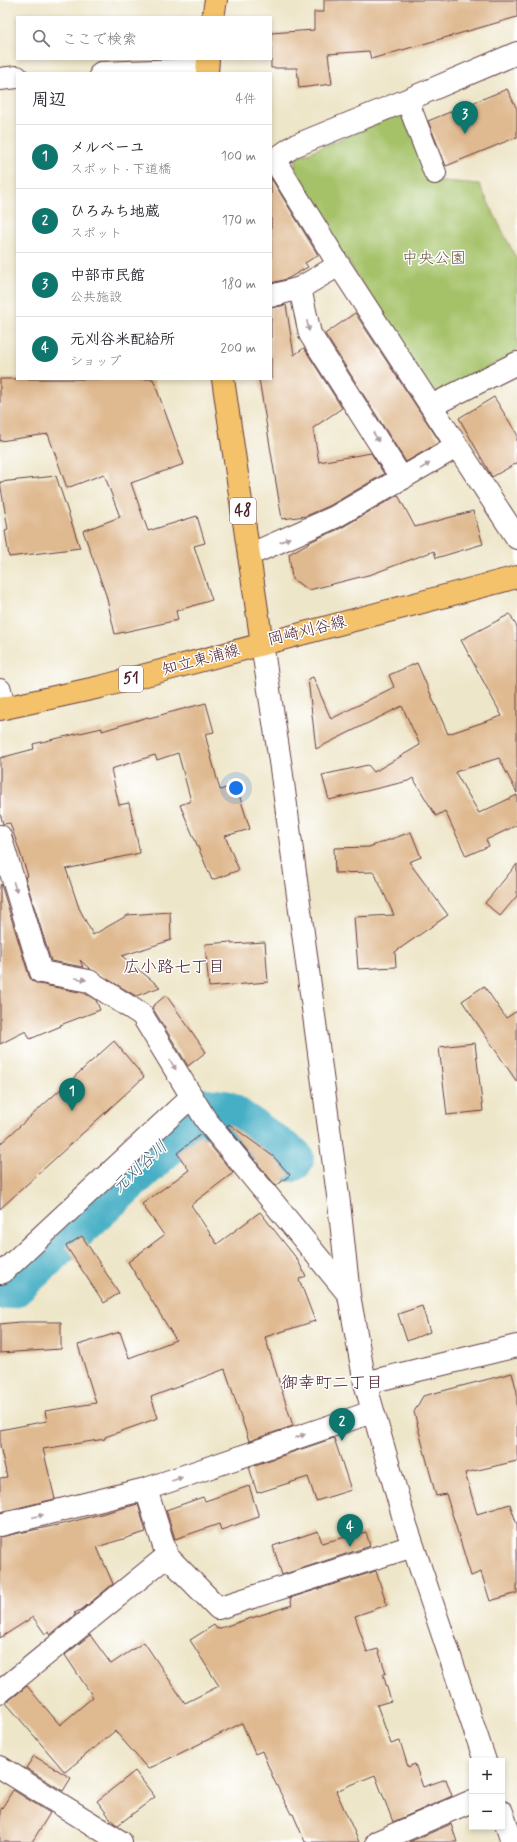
<!DOCTYPE html>
<html lang="ja">
<meta charset="utf-8">
<style>
:root{--surface:#fff;--page:#f7f7f7;--text:#2b2b33;--muted:#7c7c81;--line:#e1e1e2;--accent:#0f766e}
body{margin:0;font-family:Mynerve,"Klee One",sans-serif;background:var(--page);color:var(--text)}
.controls{position:absolute;right:12px;bottom:12px;display:grid;overflow:hidden;border-radius:0px;box-shadow:0 2px 6px #0003}
.controls button{width:36px;height:36px;display:grid;place-items:center;padding:0;border:0;border-bottom:1px solid var(--line);background:var(--surface);color:var(--text);font:20px sans-serif}
.you{position:absolute;left:236px;top:788px;width:14px;height:14px;margin:-10px;border:3px solid #fff;border-radius:50%;background:#1a73e8;box-shadow:0 0 0 6px #1a73e833}
.badge{display:grid;place-items:center;width:26px;height:26px;border-radius:50%;background:var(--accent);color:#fff;font-size:13px;font-weight:700}
.pin{position:absolute;translate:-50% -33px;filter:drop-shadow(0 1px 2px #0008)}
.pin::after{content:'';position:absolute;top:21px;width:14px;height:12px;background:inherit;clip-path:polygon(0 0,100% 0,50% 100%)}
.list{margin:0;padding:0;list-style:none}
h2{display:flex;justify-content:space-between;align-items:center;height:52px;margin:0;padding:0 16px;font-size:17px}
h2 small{font-size:13px;font-weight:400;color:var(--muted)}
.list li{display:grid;grid-template-columns:26px 1fr auto;gap:12px;align-items:center;box-sizing:border-box;height:64px;padding:0 16px;border-top:1px solid var(--line)}
.list b{display:block;font-size:15px;white-space:nowrap}
.list p{margin:0;font-size:13px;white-space:nowrap;color:var(--muted)}
.list em{font-size:13px;font-style:normal;color:var(--muted)}
.icon{flex:none;width:22px;height:22px;fill:none;stroke:currentColor;stroke-width:2;stroke-linecap:round;stroke-linejoin:round}
.map{position:relative;flex:none;width:517px;height:1842px;overflow:hidden}
.search{position:absolute;background:var(--surface);box-shadow:0 2px 6px #0003;left:16px;top:16px;width:256px;height:44px;display:flex;align-items:center;gap:10px;box-sizing:border-box;padding:0 14px;border-radius:0px;color:var(--muted);font-size:15px}
.panel{position:absolute;background:var(--surface);box-shadow:0 2px 6px #0003;left:16px;top:72px;width:256px;height:308px;border-radius:0px}
.map>svg:first-child{display:block}
.green{fill:#a5c269;stroke:#78704a}
.lines{fill:none;stroke-linecap:round;stroke-linejoin:round}
.river{stroke:#46afc5;stroke-width:46}
.building{fill:#dfb990}
.minor-casing{stroke:#633d43;stroke-width:24}
.major-casing{stroke:#633d43;stroke-width:24}
.minor{stroke:#fff;stroke-width:22}
.major{stroke:#f4c26a;stroke-width:22}
.oneway{fill:#ae9aa0}
.labels{text-anchor:middle;dominant-baseline:central;stroke-width:3;stroke-linejoin:round;paint-order:stroke}
.shield{fill:#fff;stroke:#80626b;stroke-width:1}
.shield-label{font-size:15px;font-weight:bold;fill:#4a1f2b}
.park-label{font-size:16px;fill:#6a5841;stroke:#fff}
.street-label{font-size:16px;fill:#4a1f2b;stroke:#fff}
.neighbourhood-label{font-size:17px;fill:#4a1f2b;stroke:#fff}
.water-label{font-size:17px;font-style:italic;fill:#486070;stroke:#fff}
</style>
<div class="map">
<svg width="517" height="1842" viewBox="0 0 517 1842">
<rect width="100%" height="100%" fill="#fff"/>
<filter id="ink" filterUnits="userSpaceOnUse"><feTurbulence type="fractalNoise" baseFrequency=".025" numOctaves="2"/><feDisplacementMap in="SourceGraphic" scale="8" xChannelSelector="R" yChannelSelector="G"/><feConvolveMatrix kernelMatrix="1 2 1 2 8 2 1 2 1" color-interpolation-filters="sRGB"/></filter>
<filter id="wash" filterUnits="userSpaceOnUse"><feTurbulence type="fractalNoise" baseFrequency=".012" numOctaves="4" result="noise"/><feDisplacementMap in="SourceGraphic" scale="16" xChannelSelector="R" yChannelSelector="G"/><feGaussianBlur stdDeviation="0.9" result="paint"/><feColorMatrix in="noise" values="0 0 0 0 0 0 0 0 0 0 0 0 0 0 0 0 0 1.4 0 .05"/><feComposite in="paint" operator="in"/></filter>
<g filter="url(#wash)">
<rect width="100%" height="100%" fill="#eee6c9"/>
<path class="green" d="M 401,113 L 431,180 L 479,184 L 517,260 L 517,352 L 434,396 L 294,177 L 296,158 Z"/>
<g class="lines">
<path class="river" d="M 0,1287 L 12,1285 L 197,1115 L 206,1111 L 225,1113 L 291,1159"/>
</g>
<g id="blocks">
<path class="building" d="M 324,0 L 517,0 L 517,17 L 371,59 L 369,51 L 328,54 L 332,84 L 299,88 L 297,68 L 271,68 L 271,33 L 314,30 L 314,12 L 324,12 Z
M 507,89 L 517,109 L 517,137 L 446,166 L 428,121 Z
M 271,178 L 318,255 L 305,263 L 308,267 L 287,279 L 271,283 Z
M 286,305 L 294,355 L 304,348 L 342,408 L 313,428 L 319,462 L 371,453 L 384,474 L 329,506 L 306,516 L 282,519 L 259,379 L 271,379 L 271,308 Z
M 355,313 L 440,442 L 406,462 L 325,334 Z
M 0,379 L 153,379 L 184,464 L 131,483 L 148,531 L 197,516 L 205,543 L 194,546 L 212,600 L 176,611 L 178,620 L 115,634 L 106,595 L 83,531 L 120,517 L 104,474 L 67,488 L 48,434 L 0,441 Z
M 494,397 L 517,434 L 517,463 L 492,477 L 459,418 Z
M 56,476 L 80,548 L 9,557 L 5,530 L 8,529 L 0,482 Z
M 398,495 L 415,527 L 473,511 L 483,544 L 436,558 L 434,551 L 372,574 L 309,590 L 292,579 L 289,554 L 314,540 L 341,528 Z
M 510,614 L 517,627 L 517,793 L 499,758 L 455,772 L 479,813 L 517,795 L 517,825 L 486,840 L 489,846 L 466,856 L 445,811 L 436,816 L 413,778 L 408,781 L 329,800 L 322,775 L 368,765 L 374,772 L 420,745 L 402,706 L 316,749 L 308,679 L 313,677 L 331,719 L 394,687 L 389,675 L 417,663 L 448,734 L 502,716 L 461,640 Z
M 206,703 L 214,732 L 205,734 L 220,790 L 236,785 L 250,829 L 225,836 L 239,870 L 212,880 L 180,805 L 191,801 L 178,753 L 157,760 L 155,755 L 111,769 L 119,805 L 129,803 L 140,853 L 66,869 L 79,908 L 93,935 L 128,915 L 170,912 L 171,940 L 122,956 L 160,987 L 136,996 L 90,969 L 80,960 L 83,967 L 51,961 L 25,877 L 28,876 L 10,823 L 3,824 L 0,813 L 0,758 L 34,749 L 33,744 L 102,728 L 102,731 L 148,717 L 149,718 Z
M 411,832 L 421,857 L 409,862 L 448,915 L 395,952 L 396,967 L 358,969 L 354,917 L 394,915 L 374,872 L 335,873 L 334,848 L 369,847 Z
M 517,864 L 517,896 L 500,916 L 485,903 Z
M 1,884 L 29,976 L 32,981 L 39,984 L 84,993 L 96,1000 L 100,1010 L 60,1025 L 61,1026 L 30,1039 L 26,1031 L 0,1044 L 0,885 Z
M 231,942 L 231,944 L 265,942 L 268,982 L 209,987 L 205,944 Z
M 484,986 L 506,1018 L 517,1011 L 517,1082 L 462,1001 Z
M 166,995 L 206,1052 L 188,1066 L 152,1007 Z
M 114,1041 L 144,1077 L 0,1209 L 0,1144 Z
M 475,1043 L 483,1111 L 447,1115 L 439,1047 Z
M 229,1124 L 274,1157 L 290,1175 L 276,1186 L 227,1126 Z
M 201,1134 L 233,1173 L 191,1205 L 217,1244 L 260,1212 L 297,1259 L 306,1276 L 299,1279 L 315,1321 L 265,1337 L 293,1426 L 249,1441 L 225,1369 L 151,1397 L 158,1418 L 105,1437 L 105,1439 L 43,1449 L 55,1499 L 0,1512 L 0,1478 L 7,1477 L 0,1446 L 0,1430 L 47,1421 L 45,1411 L 96,1403 L 78,1345 L 120,1332 L 129,1358 L 176,1340 L 128,1262 L 164,1235 L 142,1204 L 189,1170 L 177,1153 Z
M 82,1236 L 119,1293 L 104,1303 L 66,1246 Z
M 422,1306 L 430,1332 L 407,1341 L 398,1314 Z
M 19,1322 L 61,1322 L 61,1349 L 0,1353 L 0,1324 Z
M 512,1373 L 517,1392 L 517,1461 L 465,1473 L 477,1514 L 510,1504 L 517,1525 L 517,1593 L 490,1601 L 481,1572 L 471,1576 L 446,1494 L 436,1496 L 414,1412 L 423,1396 Z
M 334,1438 L 351,1490 L 316,1501 L 308,1477 L 257,1493 L 249,1467 Z
M 249,1486 L 259,1517 L 221,1530 L 219,1524 L 175,1539 L 166,1510 L 203,1497 L 205,1501 Z
M 138,1504 L 146,1532 L 97,1547 L 113,1584 L 81,1610 L 74,1613 L 76,1614 L 50,1635 L 49,1632 L 45,1634 L 33,1617 L 0,1638 L 0,1537 L 67,1523 Z
M 318,1531 L 322,1543 L 366,1532 L 370,1546 L 282,1575 L 273,1546 Z
M 376,1571 L 387,1605 L 355,1616 L 367,1652 L 378,1649 L 386,1673 L 383,1674 L 391,1701 L 377,1705 L 391,1744 L 400,1741 L 408,1767 L 415,1764 L 423,1787 L 446,1779 L 452,1796 L 393,1822 L 375,1775 L 336,1791 L 359,1842 L 305,1842 L 293,1814 L 291,1814 L 274,1780 L 262,1751 L 255,1754 L 242,1723 L 148,1769 L 115,1731 L 65,1772 L 6,1703 L 27,1686 L 60,1725 L 93,1697 L 65,1655 L 90,1635 L 111,1664 L 144,1642 L 185,1703 L 219,1686 L 190,1640 L 214,1625 L 217,1629 L 292,1605 L 290,1598 Z
M 34,1756 L 71,1778 L 63,1791 L 26,1768 Z
M 135,1771 L 155,1797 L 118,1825 L 114,1823 L 97,1801 Z
M 13,1790 L 50,1813 L 32,1842 L 0,1842 L 0,1811 Z
M 451,1824 L 457,1842 L 409,1842 Z"/>
</g>
</g>
<g filter="url(#ink)">
<use href="#blocks" fill-opacity="0" stroke="#633d43" stroke-width="1"/>
<g class="lines">
<g class="minor-casing">
<path id="minor" d="M 101,73 L 207,69
M 0,79 L 17,77
M 407,100 L 435,173
M 275,161 L 339,265 L 517,538
M 271,162 L 294,146 L 407,100 L 517,53
M 300,288 L 310,334 L 402,479
M 271,296 L 300,288 L 339,265
M 431,406 L 517,363
M 249,555 L 335,517 L 456,447
M 262,644 L 281,768 L 339,1203 L 349,1295 L 365,1383 L 404,1519 L 485,1761
M 0,690 L 4,708
M 0,836 L 41,972 L 89,981 L 142,1015 L 206,1120 L 349,1295
M 0,1273 L 3,1272 L 191,1097
M 365,1383 L 517,1346
M 0,1525 L 146,1489 L 372,1412
M 167,1556 L 218,1608 L 413,1546
M 0,1692 L 167,1556 L 146,1489
M 0,1767 L 121,1842
M 502,1812 L 512,1842
M 377,1842 L 472,1801"/>
</g>
<g class="major-casing">
<path id="major" d="M 213,17 L 216,0
M 207,73 L 208,59
M 223,379 L 262,644
M 0,709 L 100,687 L 517,577"/>
</g>
<use href="#minor" class="minor"/>
<use href="#major" class="major"/>
</g>
<defs><path id="oneway-solid" d="M-6-.8H1V-3.2L6.5 0L1 3.2V.8H-6Z"/></defs>
<g class="oneway">
<use href="#oneway-solid" transform="translate(308 326) rotate(78)"/>
<use href="#oneway-solid" transform="translate(376 437) rotate(58)"/>
<use href="#oneway-solid" transform="translate(425 466) rotate(-31)"/>
<use href="#oneway-solid" transform="translate(285 540) rotate(-24)"/>
<use href="#oneway-solid" transform="translate(15 887) rotate(73)"/>
<use href="#oneway-solid" transform="translate(81 979) rotate(10)"/>
<use href="#oneway-solid" transform="translate(173 1065) rotate(58)"/>
<use href="#oneway-solid" transform="translate(300 1436) rotate(-19)"/>
<use href="#oneway-solid" transform="translate(177 1479) rotate(-19)"/>
<use href="#oneway-solid" transform="translate(38 1516) rotate(-14)"/>
</g>
</g>
<g class="labels">
<g class="shield">
<rect x="230" y="498" width="26" height="26" rx="3"/>
<rect x="119" y="666" width="24" height="26" rx="3"/>
</g>
<g class="shield-label">
<text x="243" y="511">48</text>
<text x="131" y="679">51</text>
</g>
<g class="park-label">
<text x="434" y="258">中央公園</text>
</g>
<g class="street-label">
<text transform="translate(307 631) rotate(-14)">岡崎刈谷線</text>
<text transform="translate(201 660) rotate(-15)">知立東浦線</text>
</g>
<g class="neighbourhood-label">
<text x="174" y="967">広小路七丁目</text>
<text x="332" y="1383">御幸町二丁目</text>
</g>
<g class="water-label">
<text transform="translate(140 1167) rotate(-43)">元刈谷川</text>
</g>
</g>
</svg>
<div class="controls">
<button>+</button>
<button>−</button>
</div>
<div class="you"></div>
<div class="pin badge" style="left:72px;top:1111px">1</div>
<div class="pin badge" style="left:342px;top:1441px">2</div>
<div class="pin badge" style="left:465px;top:134px">3</div>
<div class="pin badge" style="left:350px;top:1547px">4</div>
<div class="search"><svg class="icon" aria-label="search" viewBox="0 0 24 24"><circle cx="10" cy="10" r="6"/><path d="M15 15l6 6"/></svg>ここで検索</div>
<section class="panel">
<h2>周辺<small>4件</small></h2>
<ul class="list">
<li><span class="badge">1</span><div><b>メルベーユ</b><p>スポット · 下道橋</p></div><em>100 m</em></li>
<li><span class="badge">2</span><div><b>ひろみち地蔵</b><p>スポット</p></div><em>170 m</em></li>
<li><span class="badge">3</span><div><b>中部市民館</b><p>公共施設</p></div><em>180 m</em></li>
<li><span class="badge">4</span><div><b>元刈谷米配給所</b><p>ショップ</p></div><em>200 m</em></li>
</ul>
</section>
</div>
